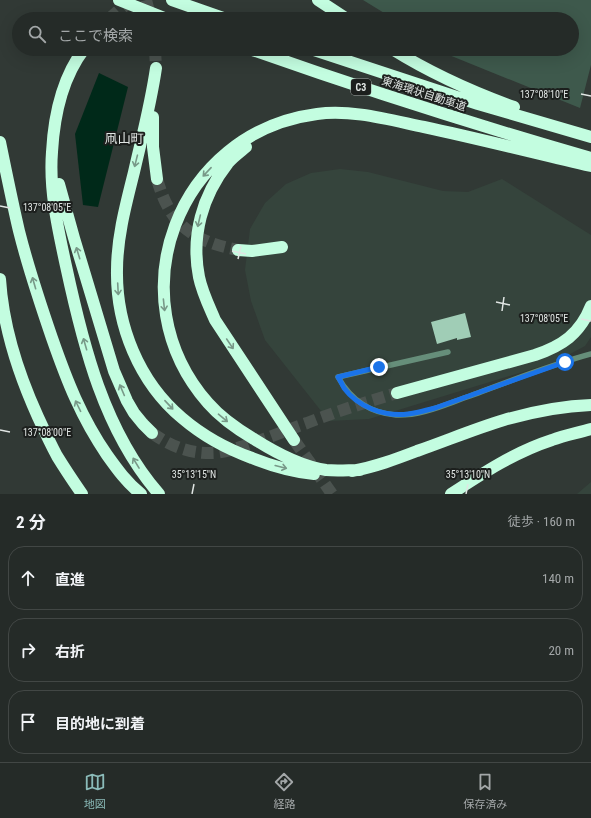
<!DOCTYPE html>
<html lang="ja">
<meta charset="utf-8">
<style>
:root{--surface:#252b28;--page:#2d3330;--text:#f1f3f6;--muted:#a3a7a8;--line:#424745;--accent:#8bbbb9}
body{margin:0;font-family:"Roboto Condensed","Noto Sans JP",sans-serif;background:var(--page);color:var(--text)}
.stop{position:absolute;width:12px;height:12px;margin:-9px;border:3px solid #1a73e8;border-radius:50%;background:#fff}
.stop.end{background:#1a73e8;border-color:#fff;box-shadow:0 1px 4px #0008}
.list{margin:0;padding:0;list-style:none}
h2{display:flex;justify-content:space-between;align-items:center;height:52px;margin:0;padding:0 16px;font-size:17px}
h2 small{font-size:13px;font-weight:400;color:var(--muted)}
.list li{display:grid;grid-template-columns:26px 1fr auto;gap:12px;align-items:center;box-sizing:border-box;height:64px;margin:0 8px 8px;padding:0 8px;border:1px solid var(--line);border-radius:16px}
.list b{display:block;font-size:15px;white-space:nowrap}
.list em{font-size:13px;font-style:normal;color:var(--muted)}
.icon{flex:none;width:22px;height:22px;fill:none;stroke:currentColor;stroke-width:2;stroke-linecap:round;stroke-linejoin:round}
.map{position:relative;flex:none;width:591px;height:494px;overflow:hidden}
.search{position:absolute;background:var(--surface);box-shadow:0 4px 16px #0002;left:12px;right:12px;top:12px;height:44px;display:flex;align-items:center;gap:10px;box-sizing:border-box;padding:0 14px;border-radius:22px;color:var(--muted);font-size:15px}
.sheet{height:268px;background:var(--surface)}
nav{display:flex;justify-content:space-around;align-items:center;box-sizing:border-box;height:56px;border-top:1px solid var(--line);background:var(--surface);font-size:11px;color:var(--muted)}
nav a{display:grid;justify-items:center;gap:2px}
nav .on{color:var(--accent)}
.map>svg:first-child{display:block}
.built{fill:#35443c}
.green{fill:#3e594c}
.water{fill:#002919}
.building{fill:#a0cdb6}
.lines{fill:none;stroke-linecap:round;stroke-linejoin:round}
.motorway-tunnel{stroke:#4b534f;stroke-width:12;stroke-dasharray:12 6;stroke-linecap:butt}
.service{stroke:#668e7a;stroke-width:5.5}
.motorway{stroke:#c3fde0;stroke-width:12}
.oneway{stroke:#789988}
.route{stroke:#1a73e8;stroke-width:5}
.ticks{fill:none;stroke:#e0e5e3;stroke-width:1.5}
.labels{text-anchor:middle;dominant-baseline:central;stroke-width:4;stroke-linejoin:round;paint-order:stroke}
.shield{fill:#1c1f1d;stroke:#a5aaa8;stroke-width:1}
.shield-label{font-size:10px;font-weight:bold;fill:#e0e5e3}
.street-label{font-size:11px;fill:#e0e5e3;stroke:#1c1f1d}
.quarter-label{font-size:13px;fill:#e0e5e3;stroke:#1c1f1d}
.ticks-label{font-size:10px;text-anchor:middle;fill:#e0e5e3;stroke:#1c1f1d;stroke-width:4;stroke-linejoin:round;paint-order:stroke}
</style>
<div class="map">
<svg width="591" height="494" viewBox="0 0 591 494">
<rect width="100%" height="100%" fill="#313935"/>
<path class="built" d="M 340,169 L 368,172 L 443,191 L 468,192 L 502,179 L 591,235 L 591,337 L 585,346 L 555,362 L 369,419 L 329,421 L 265,340 L 251,301 L 245,270 L 250,229 L 265,203 L 286,184 L 311,173 Z
M 591,482 L 591,494 L 577,494 Z"/>
<path class="green" d="M 363,0 L 591,0 L 591,65 L 580,108 L 449,55 L 440,49 L 572,49 L 572,19 L 394,19 Z"/>
<path class="water" d="M 99,73 L 128,87 L 98,207 L 83,205 L 75,134 Z"/>
<path class="building" d="M 465,313 L 471,337 L 457,340 L 457,338 L 437,344 L 431,322 Z"/>
<g class="lines">
<path class="motorway-tunnel" d="M 146,0 L 151,19
M 109,19 L 118,11 L 133,0
M 155,49 L 156,68
M 157,179 C 170,225 192,241 238,250
M 152,433 C 172,447 190,454 215,453 C 226,452 237,448 247,445 C 268,438 287,430 307,423 C 337,411 367,402 397,393
M 294,440 L 332,494"/>
<path class="service" d="M 448,352 L 338,377 C 351,400 369,413 396,415 C 422,416 446,404 470,396 C 510,381 550,365 591,354"/>
<path class="motorway" d="M 119,0 L 167,19
M 172,0 L 226,19
M 318,0 L 347,19
M 84,49 C 62,78 54,116 52,152 C 49,190 58,229 66,266 C 83,345 104,431 159,494
M 250,49 C 363,89 476,125 591,158
M 311,49 L 478,104 L 591,137
M 392,49 C 432,74 470,91 514,107
M 156,68 C 151,103 142,137 134,172 C 126,204 117,237 117,270 C 116,325 139,382 182,418 C 203,436 227,449 252,458 C 272,466 293,472 314,474
M 153,117 L 153,147 L 157,179
M 0,142 C 6,171 12,201 19,231 C 28,267 40,303 52,338 C 67,381 81,417 107,455 C 117,469 127,483 141,494
M 246,147 C 240,152 233,157 228,163 C 202,196 191,236 199,277 C 202,292 209,306 215,320 L 294,440
M 59,184 L 74,238 L 114,371 L 127,401 L 134,413 L 143,424 L 152,433
M 238,250 L 252,251 L 282,247
M 0,279 C 3,327 18,373 38,417 C 44,430 50,443 57,456 C 65,469 73,481 82,494
M 397,393 L 535,355 C 562,346 580,334 591,306
M 360,470 C 349,470 337,471 326,470 C 300,466 276,453 254,439 C 237,429 221,418 208,403 C 115,297 177,132 317,114 C 351,109 390,120 424,127 C 480,139 535,153 591,166
M 352,471 C 375,467 396,459 417,451 C 446,441 474,429 504,420 C 532,412 562,406 591,405
M 451,494 C 483,473 515,452 552,440 C 565,435 578,433 591,429"/>
</g>
<defs><path id="oneway-shaft" d="M-6 0H5M1.5-3L5.5 0L1.5 3" fill="none" stroke-width="1.6" stroke-linecap="round" stroke-linejoin="round"/></defs>
<g class="oneway">
<use href="#oneway-shaft" transform="translate(136 161) rotate(104)"/>
<use href="#oneway-shaft" transform="translate(207 172) rotate(133)"/>
<use href="#oneway-shaft" transform="translate(199 221) rotate(103)"/>
<use href="#oneway-shaft" transform="translate(78 253) rotate(-107)"/>
<use href="#oneway-shaft" transform="translate(34 283) rotate(-106)"/>
<use href="#oneway-shaft" transform="translate(118 289) rotate(87)"/>
<use href="#oneway-shaft" transform="translate(164 305) rotate(84)"/>
<use href="#oneway-shaft" transform="translate(85 344) rotate(-106)"/>
<use href="#oneway-shaft" transform="translate(230 344) rotate(56)"/>
<use href="#oneway-shaft" transform="translate(122 390) rotate(-113)"/>
<use href="#oneway-shaft" transform="translate(169 405) rotate(47)"/>
<use href="#oneway-shaft" transform="translate(78 406) rotate(-116)"/>
<use href="#oneway-shaft" transform="translate(223 418) rotate(40)"/>
<use href="#oneway-shaft" transform="translate(136 463) rotate(-121)"/>
<use href="#oneway-shaft" transform="translate(281 467) rotate(14)"/>
</g>
<g class="lines">
<path class="route" d="M 379,367 L 338,377 C 340,380 342,384 344,388 C 358,407 384,417 408,414 C 417,413 426,410 435,408 L 565,362"/>
</g>
<path class="ticks" d="M 581,94 L 591,96M 0,206 L 10,208M 232,251 L 246,254M 238,259 L 241,246M 496,302 L 510,305M 502,311 L 504,297M 581,319 L 591,321M 0,430 L 10,432M 192,494 L 194,484M 466,494 L 468,484"/>
<g class="labels">
<rect class="shield" x="351" y="79" width="20" height="16" rx="3"/>
<g class="shield-label">
<text x="361" y="87">C3</text>
</g>
<g class="street-label">
<text transform="translate(424 94) rotate(18)">東海環状自動車道</text>
</g>
<g class="quarter-label">
<text x="124" y="138">凧山町</text>
</g>
</g>
<g class="ticks-label">
<text x="544" y="98">137°08'10"E</text>
<text x="47" y="211">137°08'05"E</text>
<text x="544" y="322">137°08'05"E</text>
<text x="47" y="436">137°08'00"E</text>
<text x="194" y="478">35°13'15"N</text>
<text x="468" y="478">35°13'10"N</text>
</g>
</svg>
<div class="stop" style="left:565px;top:362px"></div>
<div class="stop end" style="left:379px;top:367px"></div>
<div class="search"><svg class="icon" aria-label="search" viewBox="0 0 24 24"><circle cx="10" cy="10" r="6"/><path d="M15 15l6 6"/></svg>ここで検索</div>
</div>
<section class="sheet">
<h2>2 分<small>徒歩 · 160 m</small></h2>
<ul class="list">
<li><svg class="icon" aria-label="ahead" viewBox="0 0 24 24"><path d="M12 20V5M6 11l6-6 6 6"/></svg><div><b>直進</b></div><em>140 m</em></li>
<li><svg class="icon" aria-label="right" viewBox="0 0 24 24"><path d="M7 20v-9h11M14 6l5 5-5 5"/></svg><div><b>右折</b></div><em>20 m</em></li>
<li><svg class="icon" aria-label="arrive" viewBox="0 0 24 24"><path d="M6 21V4h12l-3 4 3 4H6"/></svg><div><b>目的地に到着</b></div></li>
</ul>
</section>
<nav>
<a class="on"><svg class="icon" aria-label="map" viewBox="0 0 24 24"><path d="M3 6l6-2 6 2 6-2v14l-6 2-6-2-6 2zM9 4v14M15 6v14"/></svg>地図</a>
<a><svg class="icon" aria-label="directions" viewBox="0 0 24 24"><path d="M12 3l9 9-9 9-9-9zM9 14v-3h6M13 9l2 2-2 2"/></svg>経路</a>
<a><svg class="icon" aria-label="saved" viewBox="0 0 24 24"><path d="M7 4h10v16l-5-4-5 4z"/></svg>保存済み</a>
</nav>
